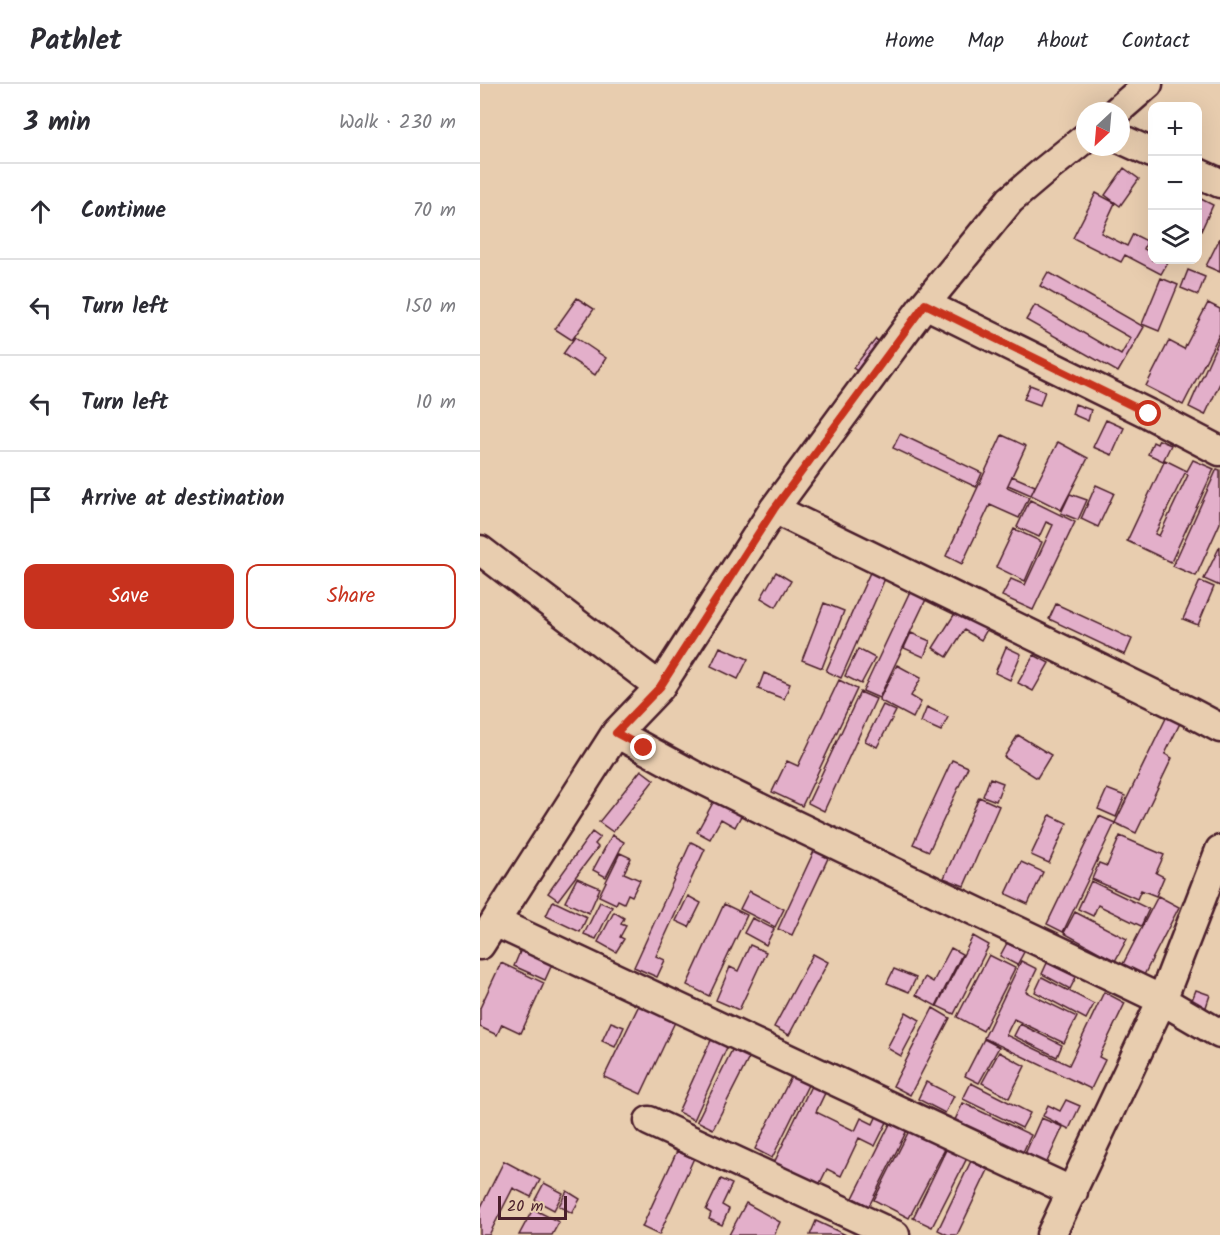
<!DOCTYPE html>
<meta charset="utf-8">
<style>
:root{--surface:#fff;--page:#f7f7f7;--text:#2b2b33;--muted:#7c7c81;--line:#e1e1e2;--accent:#c8321e}
body{margin:0;font-family:Kalam,sans-serif;background:var(--page);color:var(--text)}
.controls{position:absolute;right:18px;top:18px;display:grid;overflow:hidden;border-radius:12px;box-shadow:0 6px 24px #0002}
.controls button{width:54px;height:54px;display:grid;place-items:center;padding:0;border:0;border-bottom:2px solid var(--line);background:var(--surface);color:var(--text);font:30px sans-serif}
.compass{position:absolute;left:596px;top:18px;width:54px;height:54px;border-radius:50%;background:var(--surface);box-shadow:0 6px 24px #0002;rotate:206deg}
.scale{position:absolute;left:18px;bottom:15px;width:69px;box-sizing:border-box;padding-left:6px;border:3px solid #4a1f2b;border-top:0;font-size:16px;line-height:21px;white-space:nowrap;color:#4a1f2b;-webkit-text-stroke:4px #e8cdaf;paint-order:stroke}
.stop{position:absolute;width:18px;height:18px;margin:-14px;border:4px solid #c8321e;border-radius:50%;background:#fff}
.stop.end{background:#c8321e;border-color:#fff;box-shadow:0 2px 6px #0008}
.list{margin:0;padding:0;list-style:none}
h2{display:flex;justify-content:space-between;align-items:center;height:78px;margin:0;padding:0 24px;font-size:26px}
h2 small{font-size:20px;font-weight:400;color:var(--muted)}
.list li{display:grid;grid-template-columns:39px 1fr auto;gap:18px;align-items:center;box-sizing:border-box;height:96px;padding:0 24px;border-top:2px solid var(--line)}
.list b{display:block;font-size:22px;white-space:nowrap}
.list em{font-size:20px;font-style:normal;color:var(--muted)}
.actions{display:flex;gap:12px;padding:18px 24px}
.actions a{flex:1;padding:14px 0;border:2px solid var(--accent);border-radius:12px;text-align:center;font-size:21px;color:var(--accent)}
.actions .main{background:var(--accent);color:#fff}
.icon{flex:none;width:33px;height:33px;fill:none;stroke:currentColor;stroke-width:2;stroke-linecap:round;stroke-linejoin:round}
.map{position:relative;flex:none;width:740px;height:1151px;overflow:hidden}
header{display:flex;align-items:center;gap:36px;box-sizing:border-box;height:84px;padding:0 30px;background:var(--surface);border-bottom:2px solid var(--line)}
header strong{font-size:28px}
nav{display:flex;gap:33px;margin-inline-start:auto;font-size:21px}
main{display:flex}
aside{flex:1;background:var(--surface)}
.map>svg:first-child{display:block}
.building{fill:#e3afca;stroke:#4a1f2b;stroke-width:1.5;fill-rule:evenodd}
.lines{fill:none;stroke-linecap:round;stroke-linejoin:round}
.street-casing{stroke:#4a1f2b;stroke-width:33}
.street{stroke:#e8cdaf;stroke-width:28}
.route{stroke:#c8321e;stroke-width:8}
</style>
<header>
<strong>Pathlet</strong>
<nav><a>Home</a><a>Map</a><a>About</a><a>Contact</a></nav>
</header>
<main>
<aside>
<h2>3 min<small>Walk · 230 m</small></h2>
<ul class="list">
<li><svg class="icon" aria-label="ahead" viewBox="0 0 24 24"><path d="M12 20V5M6 11l6-6 6 6"/></svg><div><b>Continue</b></div><em>70 m</em></li>
<li><svg class="icon" aria-label="left" viewBox="0 0 24 24"><path d="M17 20v-9H6M10 6l-5 5 5 5"/></svg><div><b>Turn left</b></div><em>150 m</em></li>
<li><svg class="icon" aria-label="left" viewBox="0 0 24 24"><path d="M17 20v-9H6M10 6l-5 5 5 5"/></svg><div><b>Turn left</b></div><em>10 m</em></li>
<li><svg class="icon" aria-label="arrive" viewBox="0 0 24 24"><path d="M6 21V4h12l-3 4 3 4H6"/></svg><div><b>Arrive at destination</b></div></li>
</ul>
<div class="actions"><a class="main">Save</a><a>Share</a></div>
</aside>
<div class="map">
<svg width="740" height="1151" viewBox="0 0 740 1151">
<rect width="100%" height="100%" fill="#e8cdaf"/>
<filter id="ink" filterUnits="userSpaceOnUse"><feTurbulence type="fractalNoise" baseFrequency=".0167" numOctaves="2"/><feDisplacementMap in="SourceGraphic" scale="12" xChannelSelector="R" yChannelSelector="G"/><feConvolveMatrix kernelMatrix="1 2 1 2 8 2 1 2 1" color-interpolation-filters="sRGB"/></filter>
<g filter="url(#ink)">
<path class="building" d="M 644,84 L 659,95 L 640,122 L 625,111 Z
M 616,109 L 635,119 L 621,149 L 647,162 L 653,150 L 667,157 L 664,165 L 672,169 L 672,176 L 689,176 L 681,190 L 645,171 L 641,178 L 593,154 Z
M 719,114 L 733,121 L 721,147 L 718,145 L 718,116 Z
M 740,154 L 740,188 L 726,182 Z
M 708,186 L 725,193 L 718,211 L 701,204 Z
M 568,188 L 664,243 L 638,288 L 546,236 L 555,221 L 641,271 L 651,254 L 560,202 Z
M 681,194 L 698,201 L 679,247 L 662,240 Z
M 97,214 L 114,225 L 92,256 L 75,245 Z
M 728,219 L 740,225 L 740,249 L 703,321 L 666,302 L 689,257 L 704,265 Z
M 95,253 L 126,274 L 115,291 L 83,270 Z
M 740,253 L 740,299 L 725,331 L 709,323 Z
M 396,255 L 405,263 L 383,291 L 373,284 Z
M 550,301 L 565,307 L 560,321 L 544,315 Z
M 595,320 L 611,326 L 608,337 L 592,330 Z
M 626,336 L 644,344 L 632,371 L 613,363 Z
M 420,350 L 502,389 L 496,403 L 413,364 Z
M 522,351 L 546,362 L 527,403 L 549,413 L 539,434 L 510,421 L 482,480 L 466,472 Z
M 679,356 L 691,361 L 683,377 L 668,370 L 673,358 L 677,360 Z
M 578,358 L 608,374 L 581,426 L 551,411 Z
M 685,376 L 707,387 L 713,376 L 734,385 L 691,478 L 647,457 ZM 705,389 L 708,391 L 679,452 L 675,450 Z
M 737,385 L 740,386 L 740,439 L 716,492 L 693,482 Z
M 532,392 L 555,402 L 551,411 L 528,401 Z
M 616,401 L 634,409 L 618,443 L 601,435 Z
M 590,410 L 607,416 L 598,436 L 581,429 Z
M 550,416 L 595,438 L 553,526 L 522,512 L 531,495 L 545,501 L 573,441 L 566,438 L 559,453 L 537,443 Z
M 534,445 L 562,458 L 545,497 L 516,483 Z
M 740,462 L 740,502 L 724,495 Z
M 392,484 L 407,490 L 361,594 L 346,587 Z
M 296,488 L 311,497 L 296,523 L 281,514 Z
M 720,497 L 734,503 L 718,541 L 703,535 Z
M 433,501 L 449,509 L 399,614 L 383,607 Z
M 344,519 L 364,527 L 342,584 L 322,576 Z
M 576,520 L 652,555 L 645,571 L 569,535 Z
M 479,523 L 509,542 L 501,556 L 484,546 L 467,573 L 453,564 Z
M 431,549 L 450,557 L 444,573 L 424,564 Z
M 240,563 L 268,575 L 258,595 L 231,582 Z
M 526,563 L 541,570 L 530,596 L 515,589 Z
M 378,565 L 395,574 L 381,600 L 365,592 Z
M 554,571 L 569,579 L 553,607 L 538,599 Z
M 417,581 L 441,594 L 431,612 L 441,618 L 433,634 L 399,616 Z
M 284,589 L 310,600 L 304,615 L 278,605 Z
M 359,596 L 377,605 L 322,722 L 292,708 L 307,677 L 318,682 Z
M 380,608 L 396,615 L 344,727 L 328,719 Z
M 403,621 L 416,627 L 397,663 L 385,657 Z
M 447,623 L 468,633 L 461,647 L 441,638 Z
M 690,626 L 703,633 L 685,670 L 692,674 L 656,749 L 635,739 Z
M 538,651 L 571,671 L 557,694 L 524,673 Z
M 472,676 L 488,683 L 449,767 L 433,760 Z
M 161,686 L 174,696 L 133,748 L 119,738 Z
M 510,694 L 523,699 L 516,717 L 503,712 Z
M 627,705 L 645,712 L 636,733 L 618,725 Z
M 499,713 L 519,722 L 484,802 L 464,794 Z
M 235,715 L 262,730 L 255,743 L 241,735 L 230,755 L 217,748 Z
M 570,731 L 587,739 L 569,779 L 551,771 Z
M 619,732 L 635,739 L 583,848 L 567,840 Z
M 112,748 L 120,754 L 115,760 L 118,763 L 78,816 L 68,809 Z
M 132,751 L 144,758 L 126,793 L 113,786 Z
M 640,752 L 684,771 L 676,789 L 684,793 L 676,812 L 661,806 L 657,815 L 612,795 L 619,779 L 627,782 Z
M 211,758 L 225,765 L 176,872 L 185,876 L 177,893 L 154,883 Z
M 335,765 L 349,772 L 312,851 L 298,845 Z
M 140,769 L 151,774 L 144,789 L 160,796 L 152,812 L 148,810 L 144,819 L 138,816 L 136,820 L 119,812 Z
M 541,778 L 563,788 L 548,820 L 526,810 Z
M 97,794 L 120,804 L 109,829 L 85,818 Z
M 611,797 L 669,825 L 661,842 L 618,821 L 613,832 L 598,825 Z
M 269,807 L 304,825 L 295,843 L 260,825 Z
M 208,812 L 221,819 L 209,843 L 196,837 Z
M 678,812 L 699,823 L 664,891 L 643,880 Z
M 73,817 L 107,833 L 100,848 L 66,832 Z
M 120,818 L 132,823 L 116,855 L 104,850 Z
M 244,820 L 267,831 L 229,912 L 207,901 Z
M 134,828 L 144,834 L 141,840 L 146,842 L 140,853 L 144,855 L 136,868 L 118,858 Z
M 595,828 L 647,855 L 635,877 L 584,849 Z
M 272,834 L 294,845 L 286,861 L 264,849 Z
M 493,852 L 509,861 L 474,930 L 457,922 Z
M 527,859 L 544,868 L 537,881 L 520,872 Z
M 270,861 L 286,868 L 259,926 L 236,916 L 250,883 L 258,887 Z
M 42,863 L 74,876 L 65,896 L 34,882 Z
M 471,864 L 482,870 L 456,922 L 436,911 L 445,893 L 453,898 Z
M 333,870 L 348,878 L 309,951 L 294,943 Z
M 509,871 L 535,884 L 503,947 L 477,933 Z
M 541,877 L 557,885 L 546,908 L 597,933 L 584,959 L 534,935 L 526,951 L 589,981 L 624,908 L 645,919 L 619,973 L 625,976 L 611,1005 L 504,954 Z
M 21,879 L 64,899 L 41,949 L 22,940 L 17,951 L 0,943 L 0,924 Z
M 567,879 L 596,893 L 590,905 L 562,890 Z
M 414,885 L 436,894 L 429,908 L 407,899 Z
M 562,893 L 614,920 L 606,935 L 555,908 Z
M 716,906 L 730,911 L 725,926 L 710,921 Z
M 161,917 L 173,922 L 170,927 L 195,938 L 161,1010 L 124,993 Z
M 453,924 L 470,934 L 430,1011 L 413,1002 Z
M 426,928 L 440,936 L 421,972 L 407,964 Z
M 131,938 L 144,943 L 135,963 L 122,957 Z
M 540,940 L 582,961 L 577,973 L 534,952 Z
M 233,952 L 249,959 L 214,1036 L 198,1028 Z
M 504,955 L 519,963 L 499,999 L 485,992 Z
M 254,962 L 271,970 L 233,1045 L 217,1037 Z
M 519,968 L 545,982 L 529,1014 L 502,999 Z
M 312,991 L 329,999 L 292,1074 L 275,1065 Z
M 446,998 L 474,1012 L 465,1029 L 438,1015 Z
M 491,999 L 550,1029 L 542,1044 L 483,1015 Z
M 331,1002 L 345,1009 L 336,1028 L 375,1047 L 381,1034 L 393,1040 L 399,1027 L 410,1032 L 395,1062 L 379,1054 L 361,1092 L 347,1085 L 339,1101 L 294,1079 Z
M 586,1016 L 600,1022 L 589,1045 L 563,1032 L 568,1021 L 580,1027 Z
M 483,1019 L 551,1051 L 542,1070 L 474,1038 Z
M 561,1034 L 583,1043 L 566,1080 L 545,1070 Z
M 412,1036 L 428,1044 L 389,1122 L 373,1114 Z
M 430,1045 L 466,1063 L 429,1134 L 394,1116 Z
M 467,1064 L 487,1074 L 452,1143 L 433,1134 Z
M 197,1067 L 214,1074 L 179,1151 L 162,1143 Z
M 24,1077 L 60,1096 L 51,1113 L 33,1104 L 9,1151 L 0,1151 L 0,1125 Z
M 491,1077 L 508,1086 L 477,1151 L 468,1151 L 458,1146 Z
M 241,1095 L 252,1100 L 242,1121 L 249,1125 L 242,1141 L 229,1135 L 231,1129 L 226,1126 Z
M 64,1099 L 83,1109 L 74,1126 L 55,1116 Z
M 87,1107 L 100,1115 L 92,1129 L 79,1122 Z
M 266,1119 L 300,1138 L 294,1151 L 249,1151 Z
M 53,1125 L 79,1138 L 72,1151 L 39,1151 Z
M 336,1137 L 366,1151 L 330,1151 Z"/>
<g class="lines">
<g class="street-casing">
<path id="street" d="M 637,27 L 668,0
M 641,55 L 672,69
M 718,89 L 740,99
M 445,220 L 669,330 L 740,367
M 294,425 L 708,627 L 740,644
M 0,466 L 180,603
M 136,649 L 213,691 L 294,731 L 682,916 L 740,950
M 15,838 L 593,1108
M 0,861 L 136,649 L 180,603 L 294,425 L 445,220 L 530,116 L 563,88 L 605,54
M 169,1037 L 415,1151
M 571,1151 L 682,916 L 740,766"/>
</g>
<use href="#street" class="street"/>
</g>
</g>
<g class="lines" filter="url(#ink)">
<path class="route" d="M 164,664 L 136,649 L 180,603 L 294,425 L 445,220 L 669,330"/>
</g>
</svg>
<div class="controls">
<button>+</button>
<button>−</button>
<button><svg class="icon" aria-label="layers" viewBox="0 0 24 24"><path d="M12 4l9 5-9 5-9-5zM3 14l9 5 9-5"/></svg></button>
</div>
<svg class="compass" viewBox="-18 -18 36 36"><path d="M0-13l5 13h-10z" fill="#e53935"/><path d="M0 13l5-13h-10z" fill="#7c7c81"/></svg>
<div class="scale">20 m</div>
<div class="stop" style="left:669px;top:330px"></div>
<div class="stop end" style="left:164px;top:664px"></div>
</div>
</main>
